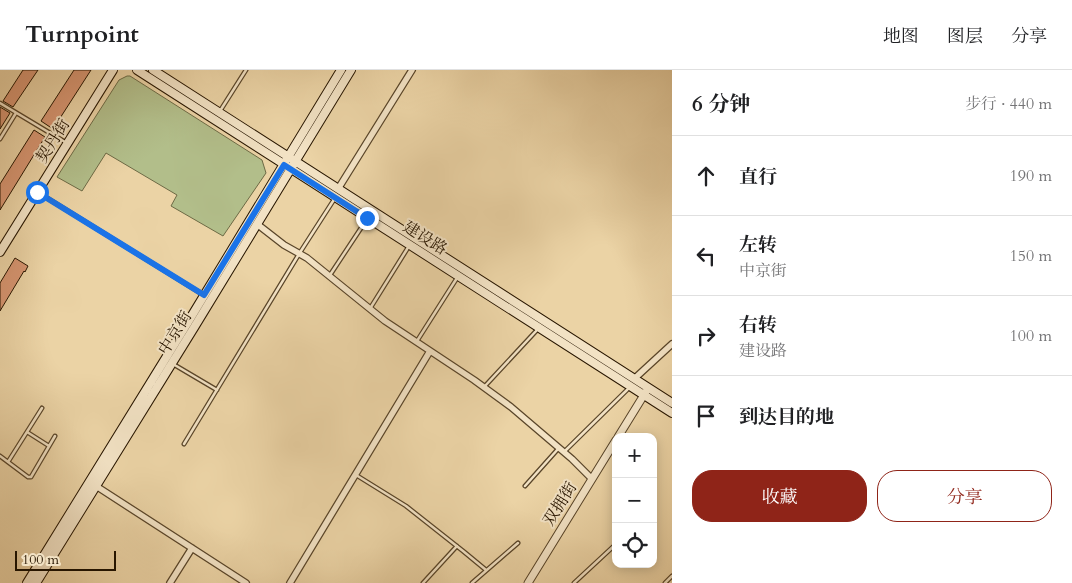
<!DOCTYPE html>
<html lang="zh">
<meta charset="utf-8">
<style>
:root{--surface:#fff;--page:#f2f2f2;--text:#202124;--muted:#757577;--line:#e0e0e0;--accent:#8f2418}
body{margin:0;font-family:Cardo,"Noto Serif SC",serif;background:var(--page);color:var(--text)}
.controls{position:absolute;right:15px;bottom:15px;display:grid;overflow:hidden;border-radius:10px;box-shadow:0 2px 12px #0003}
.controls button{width:45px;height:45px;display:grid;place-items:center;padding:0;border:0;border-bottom:1px solid var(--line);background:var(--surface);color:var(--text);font:25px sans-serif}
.scale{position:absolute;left:15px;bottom:12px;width:101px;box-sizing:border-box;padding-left:5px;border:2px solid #281600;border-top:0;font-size:14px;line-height:18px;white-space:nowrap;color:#281600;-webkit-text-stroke:4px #f2e2c4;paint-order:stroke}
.stop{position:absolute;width:15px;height:15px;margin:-11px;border:4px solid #1a73e8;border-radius:50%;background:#fff}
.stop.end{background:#1a73e8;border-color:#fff;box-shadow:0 1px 5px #0008}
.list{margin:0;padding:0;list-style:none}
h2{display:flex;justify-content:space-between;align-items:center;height:65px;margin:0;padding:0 20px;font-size:21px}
h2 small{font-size:16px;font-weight:400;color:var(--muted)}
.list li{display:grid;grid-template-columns:32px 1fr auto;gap:15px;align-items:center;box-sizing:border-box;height:80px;padding:0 20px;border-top:1px solid var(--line)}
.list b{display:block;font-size:19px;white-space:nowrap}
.list p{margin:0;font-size:16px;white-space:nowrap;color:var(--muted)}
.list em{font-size:16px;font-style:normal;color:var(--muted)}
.actions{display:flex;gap:10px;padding:15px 20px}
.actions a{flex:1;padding:11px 0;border:1px solid var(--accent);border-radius:20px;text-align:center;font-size:18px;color:var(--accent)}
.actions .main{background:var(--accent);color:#fff}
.icon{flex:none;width:28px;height:28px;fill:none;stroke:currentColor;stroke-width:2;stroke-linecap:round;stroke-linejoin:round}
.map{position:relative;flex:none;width:672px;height:513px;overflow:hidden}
header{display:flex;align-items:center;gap:30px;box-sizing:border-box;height:70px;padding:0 25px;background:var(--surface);border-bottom:1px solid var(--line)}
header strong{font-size:24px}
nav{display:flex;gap:28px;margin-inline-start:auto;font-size:18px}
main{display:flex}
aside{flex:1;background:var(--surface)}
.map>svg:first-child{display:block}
.green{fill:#b2be8a;stroke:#6d6a45}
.building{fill:#d89672;stroke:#281600}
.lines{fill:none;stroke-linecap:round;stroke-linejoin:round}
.service-casing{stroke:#594529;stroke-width:5}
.minor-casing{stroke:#594529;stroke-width:8}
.tertiary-casing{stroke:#594529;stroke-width:9}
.secondary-casing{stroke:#281600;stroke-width:10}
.service{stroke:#f2e2c4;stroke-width:2.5}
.minor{stroke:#f2e2c4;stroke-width:5.5}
.tertiary{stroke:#f2e2c4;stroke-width:7}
.secondary{stroke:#f2e2c4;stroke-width:8}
.route{stroke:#1a73e8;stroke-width:6}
.labels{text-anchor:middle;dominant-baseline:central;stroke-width:4;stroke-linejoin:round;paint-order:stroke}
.street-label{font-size:16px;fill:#281600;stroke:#f2e2c4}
</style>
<header>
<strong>Turnpoint</strong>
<nav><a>地图</a><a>图层</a><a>分享</a></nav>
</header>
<main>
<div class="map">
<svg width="672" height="513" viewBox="0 0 672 513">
<rect width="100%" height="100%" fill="#ebd3a5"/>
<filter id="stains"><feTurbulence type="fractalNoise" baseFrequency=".004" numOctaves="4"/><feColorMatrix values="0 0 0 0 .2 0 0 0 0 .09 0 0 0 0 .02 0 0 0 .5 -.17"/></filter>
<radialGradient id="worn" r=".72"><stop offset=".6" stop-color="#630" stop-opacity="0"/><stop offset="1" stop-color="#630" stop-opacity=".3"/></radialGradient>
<path class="green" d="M 127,6 L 130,6 L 262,90 L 266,103 L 223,166 L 171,136 L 177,125 L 106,83 L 82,121 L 57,107 L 119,10 Z"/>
<path class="building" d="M 23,0 L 38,0 L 13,37 L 3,31 Z
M 74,0 L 91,0 L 53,59 L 41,51 Z
M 0,37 L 10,43 L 0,59 Z
M 34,60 L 45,67 L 0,140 L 0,114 Z
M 15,188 L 28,196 L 25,202 L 24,201 L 0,241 L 0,213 Z"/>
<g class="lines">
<g class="service-casing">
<path id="service" d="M 0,33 L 65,72
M 220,41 L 246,0
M 0,69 L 16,43
M 39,123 L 202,224
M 330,205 L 367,149
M 371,237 L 409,176
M 417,271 L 457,208
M 173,294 L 217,320
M 485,316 L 537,260
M 27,362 L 49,376
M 184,374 L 299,184 L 335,128
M 565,381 L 629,318
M 0,386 L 28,407 L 31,407 L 55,366
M 8,392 L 42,338
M 356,405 L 406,436 L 463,481 L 486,500
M 525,416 L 558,379
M 423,513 L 457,476
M 472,513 L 518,473
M 574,513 L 616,474
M 665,513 L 672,506"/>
</g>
<g class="minor-casing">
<path id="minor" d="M 338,119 L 412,0
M 257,154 L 284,175 L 307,188 L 385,251 L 474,310 L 511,337 L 572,389 L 592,409
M 634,309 L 672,274
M 96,416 L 246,513
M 170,513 L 192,478
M 290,513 L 430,281"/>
</g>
<g class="tertiary-casing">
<path id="tertiary" d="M 618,367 L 647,320
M 528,513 L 616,370"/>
</g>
<g class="secondary-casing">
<path id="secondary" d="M 137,0 L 672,343
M 153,0 L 672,333
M 0,182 L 113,0
M 27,513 L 188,252 L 341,0
M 36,513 L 195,256 L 351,0"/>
</g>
<use href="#service" class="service"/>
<use href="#minor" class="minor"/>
<use href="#tertiary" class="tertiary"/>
<use href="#secondary" class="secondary"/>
</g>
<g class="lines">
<path class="route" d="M 37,122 L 204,225 L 284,95 L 367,148"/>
</g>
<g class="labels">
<g class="street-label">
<text transform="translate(53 71) rotate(-58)">契丹街</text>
<text transform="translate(425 168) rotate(32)">建设路</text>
<text transform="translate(175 263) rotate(-58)">中京街</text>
<text transform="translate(560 434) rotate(-58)">双拥街</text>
</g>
</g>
<rect width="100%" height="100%" filter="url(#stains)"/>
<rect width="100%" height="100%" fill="url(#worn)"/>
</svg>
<div class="controls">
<button>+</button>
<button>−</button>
<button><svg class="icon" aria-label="locate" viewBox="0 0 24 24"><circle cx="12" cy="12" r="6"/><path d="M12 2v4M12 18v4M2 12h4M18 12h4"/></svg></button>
</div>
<div class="scale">100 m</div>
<div class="stop" style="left:37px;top:122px"></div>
<div class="stop end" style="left:367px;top:148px"></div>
</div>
<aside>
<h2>6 分钟<small>步行 · 440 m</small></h2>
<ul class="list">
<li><svg class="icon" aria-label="ahead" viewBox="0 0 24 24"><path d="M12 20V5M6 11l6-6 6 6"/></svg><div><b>直行</b></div><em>190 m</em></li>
<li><svg class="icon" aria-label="left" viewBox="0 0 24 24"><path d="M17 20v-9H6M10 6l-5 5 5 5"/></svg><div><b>左转</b><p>中京街</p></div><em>150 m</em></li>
<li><svg class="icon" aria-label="right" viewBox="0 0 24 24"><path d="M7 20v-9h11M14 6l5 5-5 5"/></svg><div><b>右转</b><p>建设路</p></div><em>100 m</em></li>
<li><svg class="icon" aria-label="arrive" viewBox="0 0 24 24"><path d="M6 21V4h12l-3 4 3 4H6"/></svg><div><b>到达目的地</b></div></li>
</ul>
<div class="actions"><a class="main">收藏</a><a>分享</a></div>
</aside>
</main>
